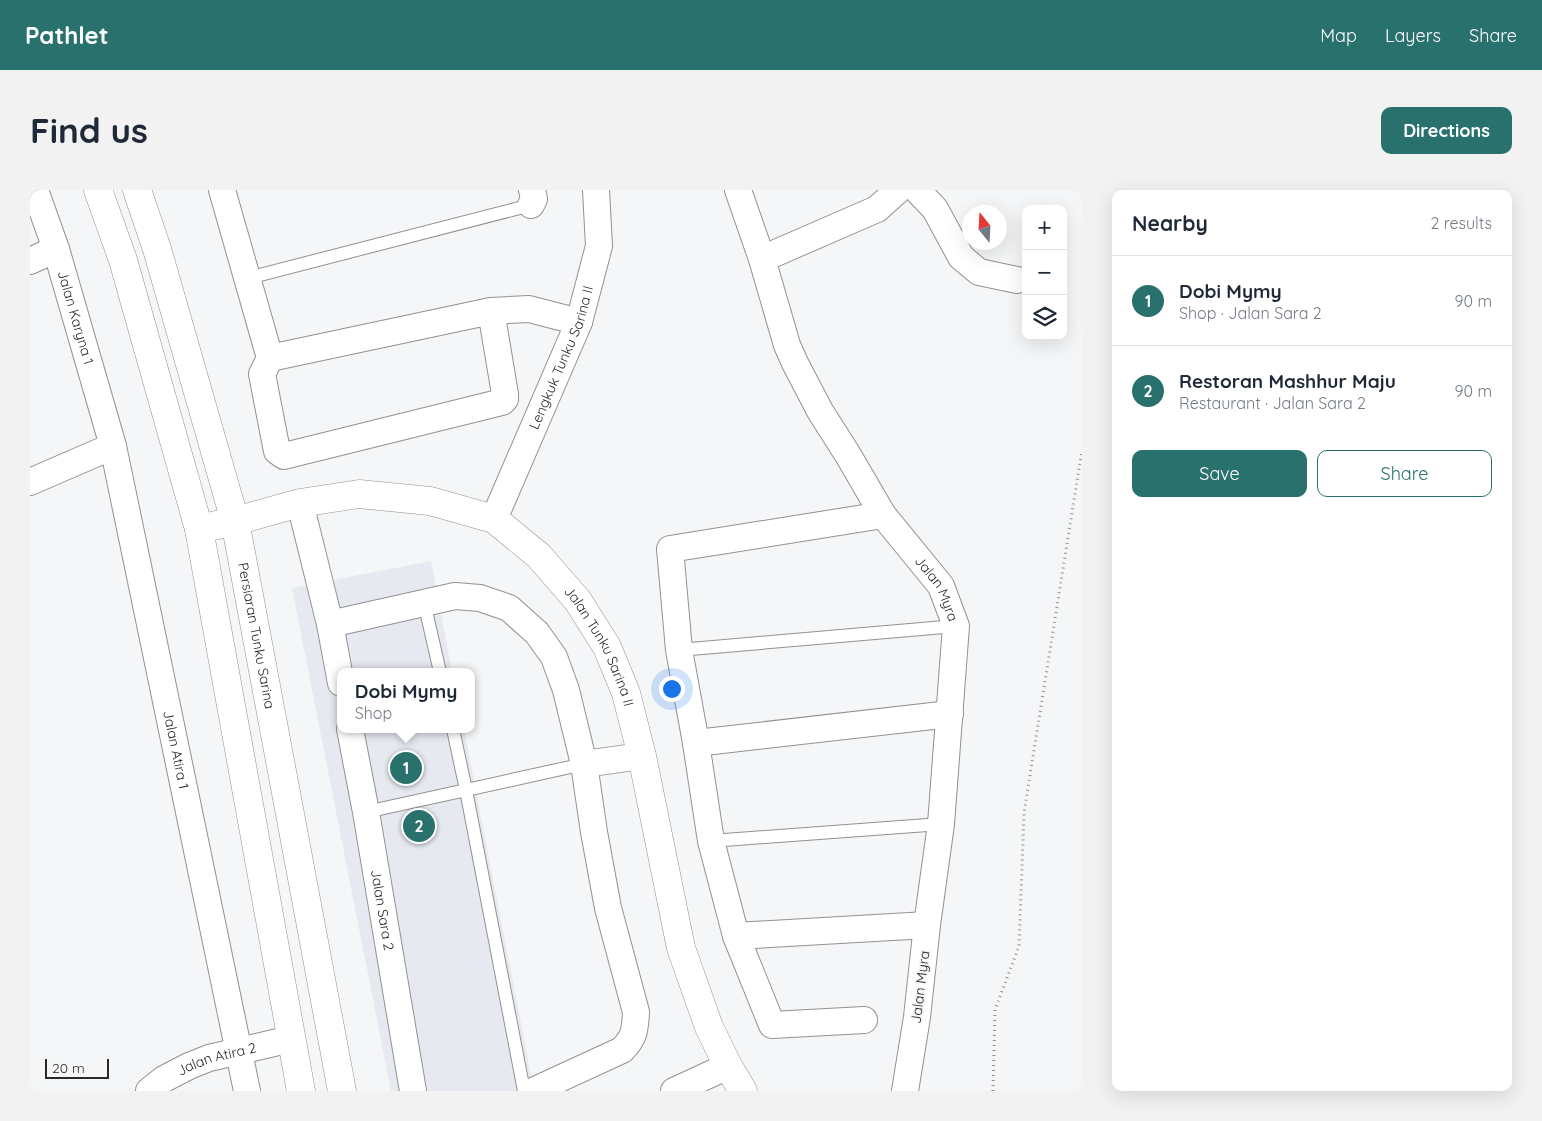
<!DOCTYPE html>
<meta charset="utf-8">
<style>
:root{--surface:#fff;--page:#f2f2f3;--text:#1f2937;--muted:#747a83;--line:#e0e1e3;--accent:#28716d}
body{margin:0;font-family:Quicksand,sans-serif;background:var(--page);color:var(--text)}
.controls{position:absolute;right:15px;top:15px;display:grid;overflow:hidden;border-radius:10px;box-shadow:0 5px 20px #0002}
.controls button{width:45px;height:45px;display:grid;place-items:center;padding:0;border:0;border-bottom:1px solid var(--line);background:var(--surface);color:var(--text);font:25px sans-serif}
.compass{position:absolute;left:932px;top:15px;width:45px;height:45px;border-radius:50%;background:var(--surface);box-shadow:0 5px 20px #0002;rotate:342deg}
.scale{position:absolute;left:15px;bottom:12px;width:64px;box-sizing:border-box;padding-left:5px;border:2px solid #292929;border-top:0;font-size:14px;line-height:18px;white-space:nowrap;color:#292929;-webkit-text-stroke:4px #f5f6f7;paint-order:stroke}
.you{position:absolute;left:641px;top:498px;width:18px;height:18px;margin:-12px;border:4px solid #fff;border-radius:50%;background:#1a73e8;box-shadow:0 0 0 8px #1a73e833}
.badge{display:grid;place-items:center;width:32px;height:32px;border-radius:50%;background:var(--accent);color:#fff;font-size:16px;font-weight:700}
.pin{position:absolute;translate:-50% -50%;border:2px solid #fff;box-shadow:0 1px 5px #0006}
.popup{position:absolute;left:307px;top:478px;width:138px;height:65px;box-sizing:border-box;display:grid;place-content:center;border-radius:10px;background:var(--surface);filter:drop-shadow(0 1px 4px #0005);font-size:16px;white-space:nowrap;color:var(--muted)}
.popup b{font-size:19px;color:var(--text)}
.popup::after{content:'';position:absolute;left:50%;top:100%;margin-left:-10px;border:10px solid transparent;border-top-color:var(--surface)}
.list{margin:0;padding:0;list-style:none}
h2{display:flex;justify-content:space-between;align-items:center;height:65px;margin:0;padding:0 20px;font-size:21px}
h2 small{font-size:16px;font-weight:400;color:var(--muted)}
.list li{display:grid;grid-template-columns:32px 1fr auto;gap:15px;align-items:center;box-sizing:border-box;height:90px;padding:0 20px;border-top:1px solid var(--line)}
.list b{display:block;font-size:19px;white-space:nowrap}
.list p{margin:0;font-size:16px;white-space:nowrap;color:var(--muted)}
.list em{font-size:16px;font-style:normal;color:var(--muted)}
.actions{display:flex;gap:10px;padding:15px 20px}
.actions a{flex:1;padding:11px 0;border:1px solid var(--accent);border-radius:10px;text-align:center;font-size:18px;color:var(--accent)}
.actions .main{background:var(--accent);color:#fff}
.icon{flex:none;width:28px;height:28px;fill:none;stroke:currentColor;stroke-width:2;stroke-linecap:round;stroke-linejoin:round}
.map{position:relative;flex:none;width:1052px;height:901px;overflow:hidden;border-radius:10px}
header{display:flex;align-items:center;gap:30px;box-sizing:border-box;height:70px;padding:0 25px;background:var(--accent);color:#fff}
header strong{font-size:24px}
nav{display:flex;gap:28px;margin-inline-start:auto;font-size:18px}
.intro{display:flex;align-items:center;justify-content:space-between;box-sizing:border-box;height:120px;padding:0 30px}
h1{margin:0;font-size:35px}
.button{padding:12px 22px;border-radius:10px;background:var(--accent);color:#fff;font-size:18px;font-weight:700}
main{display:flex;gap:30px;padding:0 30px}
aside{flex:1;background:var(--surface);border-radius:10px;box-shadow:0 5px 20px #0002}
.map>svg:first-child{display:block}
.built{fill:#e7e9f1}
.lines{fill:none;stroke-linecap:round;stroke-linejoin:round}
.lane-casing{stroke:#919192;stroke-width:14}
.street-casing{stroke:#919192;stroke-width:28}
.secondary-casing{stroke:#919192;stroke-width:29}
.path{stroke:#8f8f90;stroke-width:3;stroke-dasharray:1 4;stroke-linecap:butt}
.lane{stroke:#fff;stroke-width:12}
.street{stroke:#fff;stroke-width:26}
.secondary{stroke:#fff;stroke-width:28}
.labels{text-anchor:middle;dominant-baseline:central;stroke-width:4;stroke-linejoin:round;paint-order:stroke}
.street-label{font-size:14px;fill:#292929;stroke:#f5f6f7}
</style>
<header>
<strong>Pathlet</strong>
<nav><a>Map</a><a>Layers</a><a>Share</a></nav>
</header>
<div class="intro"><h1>Find us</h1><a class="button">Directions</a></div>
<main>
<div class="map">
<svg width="1052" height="901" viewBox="0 0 1052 901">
<rect width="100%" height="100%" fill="#f5f6f7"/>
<path class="built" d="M 401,371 L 422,482 L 311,482 L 311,539 L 434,539 L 504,901 L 361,901 L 262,398 Z"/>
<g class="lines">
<g class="lane-casing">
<path id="lane" d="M 218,88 L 501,15
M 394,412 L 410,482
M 649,460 L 926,436
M 423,539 L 436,600 L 494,901
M 336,622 L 554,574
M 681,651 L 911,634"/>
</g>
<g class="street-casing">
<g id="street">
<path id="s1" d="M 5,0 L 26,59 L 83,256 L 217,901"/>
<path d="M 192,0 L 240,168 L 232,184 L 247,261 L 254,266 L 472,212 L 475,209 L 475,204 L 461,121"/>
<path id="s2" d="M 708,0 L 732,69 L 757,155 L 765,173 L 790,221 L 818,265 L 853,325 L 911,396 L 926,436 L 911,634 L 897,735 L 887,827 L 875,901"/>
<path d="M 887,0 L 905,19 L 931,67 L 949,82 L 987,90"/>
<path d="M 501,15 L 504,9 L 502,0"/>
<path d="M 732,69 L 847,19 L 868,0"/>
<path d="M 0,71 L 26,59"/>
<path d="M 240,168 L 461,121 L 499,119 L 549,132"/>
<path d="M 0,292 L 83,256"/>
<path d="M 270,313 L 300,434 L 311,493"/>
<path id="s3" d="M 464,329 L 549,132 L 569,56 L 566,0"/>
<path d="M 300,434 L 425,406 L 450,408 L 479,418 L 507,443 L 524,467 L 536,500 L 554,574 L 564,642 L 578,718 L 606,822 C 605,839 605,847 592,860 L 503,901"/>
<path id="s4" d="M 320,539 L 336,622 L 383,901"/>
<path d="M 666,553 L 920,524"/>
<path d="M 554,574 L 612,566"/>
<path d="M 706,746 L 897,735"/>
<path d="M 834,830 L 742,835 L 706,746 L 681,651 L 666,553 L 649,460 L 640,359 L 853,325"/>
<path id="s5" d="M 119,901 L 134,889 L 159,876 L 179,868 L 261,849"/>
<path d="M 644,901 L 698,876"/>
</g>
</g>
<g class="secondary-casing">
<g id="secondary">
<path d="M 68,0 L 93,70 L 169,339 L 271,901"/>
<path id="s6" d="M 107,0 L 127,59 L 205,331 L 312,901"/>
<path id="s7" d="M 169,339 L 205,331 L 270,313 L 329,304 L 400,311 L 464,329 L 509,366 L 548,411 L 577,457 L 596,503 L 612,566 L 651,758 L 679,837 L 698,876 L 713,901"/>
</g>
</g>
<path class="path" d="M 963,901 L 965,820 L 989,756 L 994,623 L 1052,260"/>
<use href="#lane" class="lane"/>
<use href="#street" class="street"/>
<use href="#secondary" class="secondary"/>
</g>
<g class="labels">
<g class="street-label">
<text stroke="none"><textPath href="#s1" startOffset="134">Jalan Karyna 1</textPath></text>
<text stroke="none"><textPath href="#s3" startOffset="175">Lengkuk Tunku Sarina II</textPath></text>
<text stroke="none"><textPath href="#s2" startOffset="450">Jalan Myra</textPath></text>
<text stroke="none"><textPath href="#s6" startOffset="462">Persiaran Tunku Sarina</textPath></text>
<text stroke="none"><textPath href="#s7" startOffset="470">Jalan Tunku Sarina II</textPath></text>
<text stroke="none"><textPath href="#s1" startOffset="578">Jalan Atira 1</textPath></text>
<text stroke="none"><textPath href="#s4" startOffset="184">Jalan Sara 2</textPath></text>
<text transform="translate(890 797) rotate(-83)">Jalan Myra</text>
<text stroke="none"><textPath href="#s5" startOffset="76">Jalan Atira 2</textPath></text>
</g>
</g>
</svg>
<div class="controls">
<button>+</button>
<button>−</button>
<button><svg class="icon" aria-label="layers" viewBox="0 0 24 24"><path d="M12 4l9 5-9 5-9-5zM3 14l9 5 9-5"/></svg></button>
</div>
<svg class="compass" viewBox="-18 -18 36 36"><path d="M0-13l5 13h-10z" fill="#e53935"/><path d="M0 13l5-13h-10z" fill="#747a83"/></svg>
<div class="scale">20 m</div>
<div class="you"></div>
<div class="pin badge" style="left:376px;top:578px">1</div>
<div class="popup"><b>Dobi Mymy</b>Shop</div>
<div class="pin badge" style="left:389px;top:636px">2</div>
</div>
<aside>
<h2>Nearby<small>2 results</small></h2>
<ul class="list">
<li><span class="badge">1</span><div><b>Dobi Mymy</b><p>Shop · Jalan Sara 2</p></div><em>90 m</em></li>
<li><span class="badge">2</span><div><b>Restoran Mashhur Maju</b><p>Restaurant · Jalan Sara 2</p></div><em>90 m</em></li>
</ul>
<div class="actions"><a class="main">Save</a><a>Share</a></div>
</aside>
</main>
